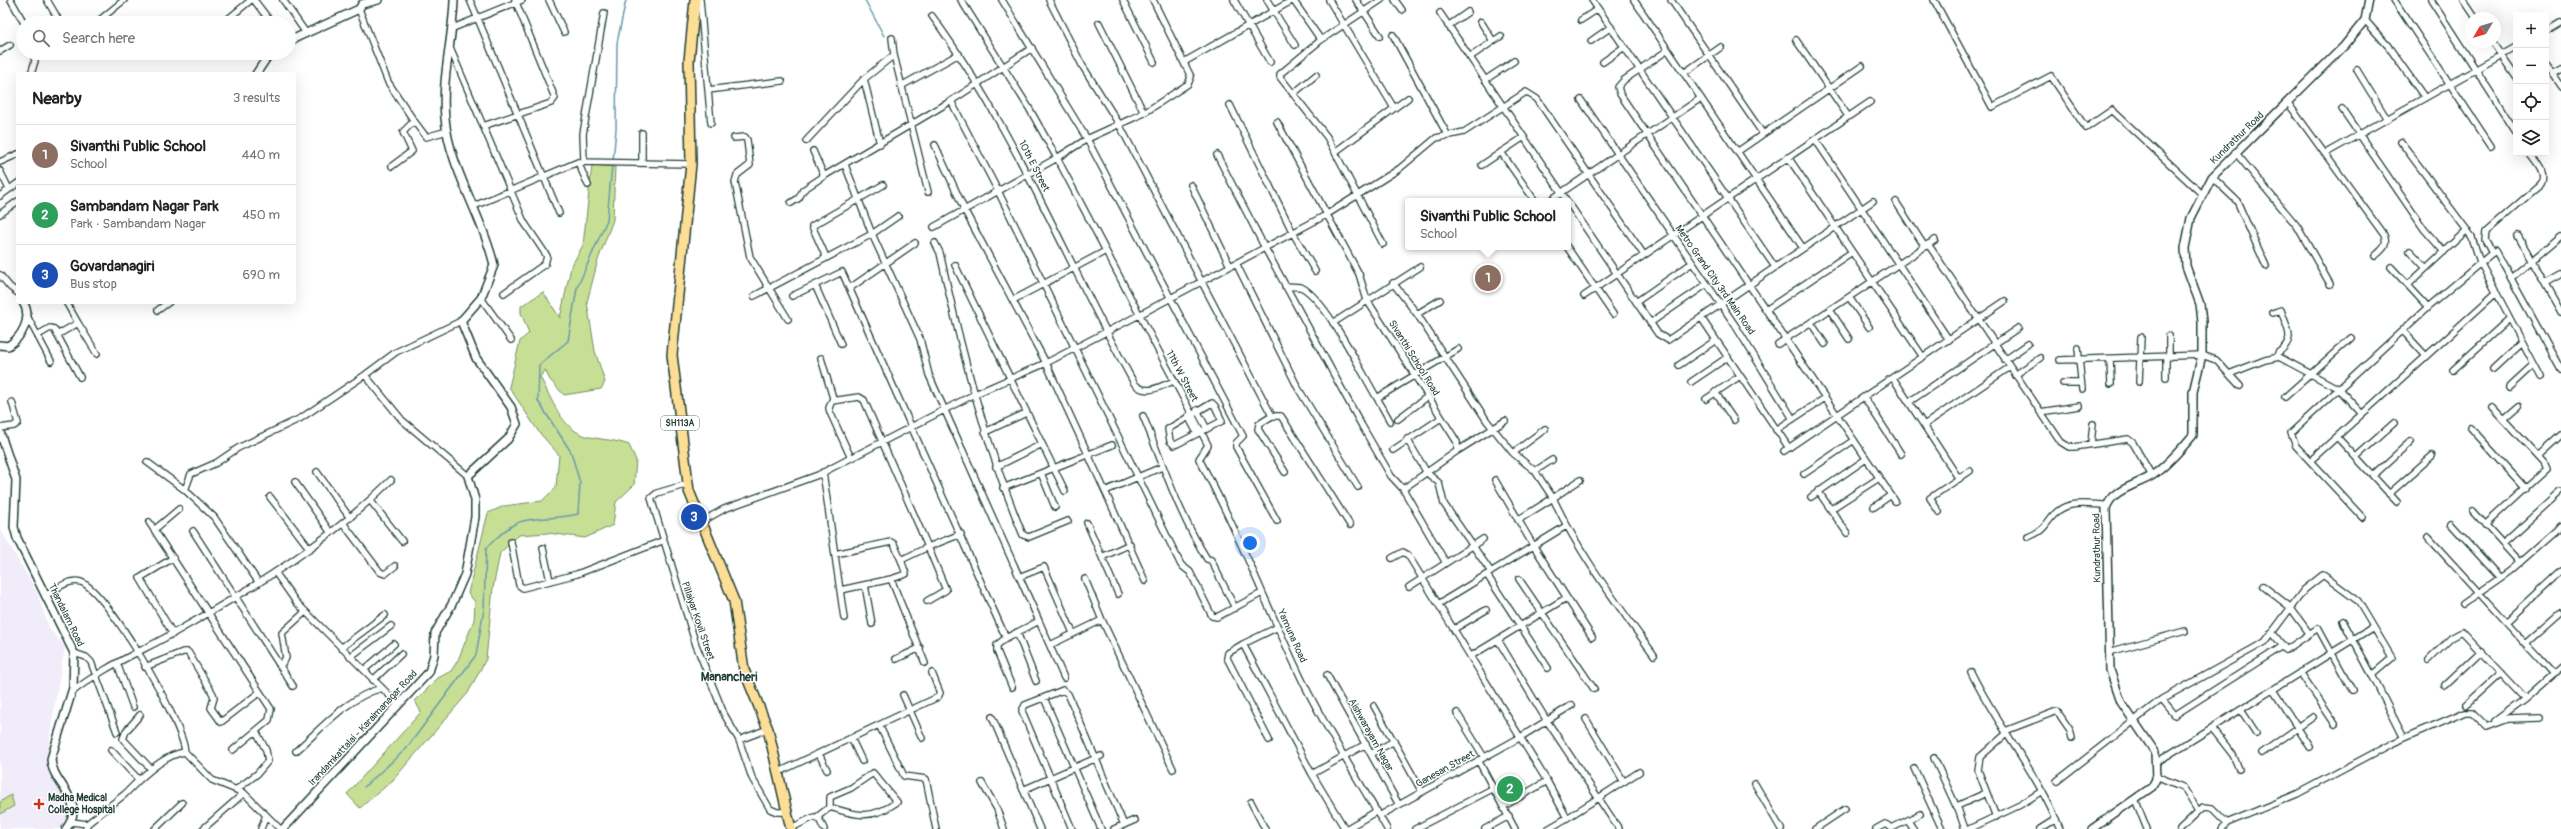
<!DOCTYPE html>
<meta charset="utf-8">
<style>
:root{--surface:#fff;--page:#f6f6f6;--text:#222;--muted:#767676;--line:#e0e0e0;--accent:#c8321e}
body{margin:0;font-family:Pangolin,sans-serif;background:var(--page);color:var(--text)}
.controls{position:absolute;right:12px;top:12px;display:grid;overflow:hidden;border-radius:4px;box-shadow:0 4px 16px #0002}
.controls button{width:36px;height:36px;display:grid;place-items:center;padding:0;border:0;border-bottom:1px solid var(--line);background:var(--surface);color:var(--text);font:20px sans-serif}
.compass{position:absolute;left:2465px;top:12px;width:36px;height:36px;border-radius:50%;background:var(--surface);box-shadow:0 4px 16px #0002;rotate:232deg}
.you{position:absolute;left:1250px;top:543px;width:14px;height:14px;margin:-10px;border:3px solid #fff;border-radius:50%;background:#1a73e8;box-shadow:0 0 0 6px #1a73e833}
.badge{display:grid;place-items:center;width:26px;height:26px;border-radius:50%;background:var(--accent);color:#fff;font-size:13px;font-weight:700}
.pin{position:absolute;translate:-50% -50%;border:2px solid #fff;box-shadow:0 1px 4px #0006}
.popup{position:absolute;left:1405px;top:198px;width:166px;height:52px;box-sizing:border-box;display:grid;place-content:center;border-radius:4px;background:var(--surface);filter:drop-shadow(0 1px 3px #0005);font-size:13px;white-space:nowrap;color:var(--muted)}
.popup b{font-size:15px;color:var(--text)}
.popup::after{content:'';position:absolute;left:50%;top:100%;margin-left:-8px;border:8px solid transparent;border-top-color:var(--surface)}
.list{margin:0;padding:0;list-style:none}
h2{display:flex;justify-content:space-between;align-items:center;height:52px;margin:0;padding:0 16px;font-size:17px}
h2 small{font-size:13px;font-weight:400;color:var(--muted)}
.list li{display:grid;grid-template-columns:26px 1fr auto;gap:12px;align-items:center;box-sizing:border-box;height:60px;padding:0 16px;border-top:1px solid var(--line)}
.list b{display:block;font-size:15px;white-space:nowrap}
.list p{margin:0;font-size:13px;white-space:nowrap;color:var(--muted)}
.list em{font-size:13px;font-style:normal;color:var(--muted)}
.icon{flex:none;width:22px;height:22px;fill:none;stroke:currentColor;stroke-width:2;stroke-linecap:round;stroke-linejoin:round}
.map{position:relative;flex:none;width:2561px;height:829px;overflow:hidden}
.search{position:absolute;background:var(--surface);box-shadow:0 4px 16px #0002;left:16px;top:16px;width:280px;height:44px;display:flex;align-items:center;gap:10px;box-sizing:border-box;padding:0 14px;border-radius:22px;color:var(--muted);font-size:15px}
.panel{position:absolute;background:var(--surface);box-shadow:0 4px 16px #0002;left:16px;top:72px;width:280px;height:232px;border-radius:4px}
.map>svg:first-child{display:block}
.built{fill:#f1ecfa}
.green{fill:#c7df95;stroke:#738e64}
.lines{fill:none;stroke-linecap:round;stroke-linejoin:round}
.stream{stroke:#6999ac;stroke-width:1.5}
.minor-casing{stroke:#1f3d34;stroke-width:8}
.tertiary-casing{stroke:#1f3d34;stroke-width:10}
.primary-casing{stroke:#1f3d34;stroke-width:12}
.minor{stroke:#fff;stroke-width:5.5}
.tertiary{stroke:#fff;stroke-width:7}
.primary{stroke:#fdde96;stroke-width:9}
.poi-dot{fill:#c8321e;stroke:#fff;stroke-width:1.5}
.labels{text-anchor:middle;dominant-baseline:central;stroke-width:3;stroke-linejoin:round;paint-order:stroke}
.shield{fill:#fff;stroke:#627771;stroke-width:1}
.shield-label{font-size:9px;font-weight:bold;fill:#1f3d34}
.street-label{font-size:10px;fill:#1f3d34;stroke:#fff}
.poi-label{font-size:10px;font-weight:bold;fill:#1f3d34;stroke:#fff;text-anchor:start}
.quarter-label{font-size:12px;font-weight:bold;fill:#1f3d34;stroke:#fff}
</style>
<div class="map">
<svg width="2561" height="829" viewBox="0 0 2561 829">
<rect width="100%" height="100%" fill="#fff"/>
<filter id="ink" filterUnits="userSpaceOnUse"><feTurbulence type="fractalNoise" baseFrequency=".025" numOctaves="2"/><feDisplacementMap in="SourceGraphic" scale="8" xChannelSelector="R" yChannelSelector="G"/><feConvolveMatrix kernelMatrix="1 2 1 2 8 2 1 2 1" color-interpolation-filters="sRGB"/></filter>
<g filter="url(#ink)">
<path class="built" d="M 0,529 L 37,592 L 49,628 L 65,647 L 51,725 L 48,765 L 67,798 L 72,814 L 61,829 L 0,829 Z"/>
<path class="green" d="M 592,165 L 615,167 L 613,220 L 598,260 L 587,302 L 595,351 L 605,382 L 601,389 L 564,395 L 550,380 L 545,370 L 540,377 C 552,399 562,432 590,437 C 604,440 616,440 629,445 L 636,460 L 634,485 L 616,502 L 613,525 L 585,538 L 548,533 L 519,535 L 500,553 L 493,588 L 486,659 L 468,693 L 393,780 L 360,808 L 347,794 L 421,712 L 415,701 L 438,678 L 451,671 L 458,660 L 474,620 L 475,602 L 468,593 L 488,513 L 504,506 L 542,501 L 556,487 L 559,455 L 538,431 L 509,387 L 520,341 L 529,333 L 521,313 L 521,306 L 543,292 L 560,318 L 571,267 L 583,245 Z
M 11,795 L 14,806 L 0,814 L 0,802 Z"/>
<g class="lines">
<path class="stream" d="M 865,0 L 884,36
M 613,161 L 616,129 L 617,43 L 626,0
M 364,787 L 406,749 L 476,655 L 484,609 L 486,548 C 496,539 509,524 523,521 C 541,517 559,519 578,514 L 580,483 L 571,452 L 538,401 L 539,365 L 568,341 L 577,288 L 607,220 L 612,165"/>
<g class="minor-casing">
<path id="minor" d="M 11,0 L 24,23
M 47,0 L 57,17
M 254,0 L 270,21
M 283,0 L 306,33
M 470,0 L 559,213
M 549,0 L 564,32
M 700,0 L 711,123
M 961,0 L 1029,108 L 1057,158 L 1208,445 L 1199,459 C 1239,532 1268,610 1304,684 C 1329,734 1359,781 1387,829
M 1002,0 L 1087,139 L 1243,436 L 1236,443 L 1236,447 L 1277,521
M 1049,0 L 1082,65 L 1119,124 L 1272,416 L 1259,424 L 1258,429 L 1285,472
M 1123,0 L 1154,62
M 1234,0 L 1270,62
M 1267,0 L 1295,45
M 1329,0 L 1394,108
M 1356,0 L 1380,36
M 1381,0 L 1321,40 L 1280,74 L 1280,77 L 1327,137 L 1383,244
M 1395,0 L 1402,10
M 1592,0 L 1775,267
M 1634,0 L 1803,248
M 1671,0 L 1763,134
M 1934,0 L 1992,107 L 2051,76 L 2086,128 L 2112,110 L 2202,194
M 2394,0 L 2491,146
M 2431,0 L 2516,132
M 2464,0 L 2476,18
M 359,9 L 388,82 L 414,121 L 403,132 L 412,151 L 392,166
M 1440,13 L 1567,201
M 932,16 C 1016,131 1065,260 1134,383 C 1146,397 1160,386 1174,381
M 1581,20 L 1598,9
M 2365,20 L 2388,46 L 2425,98
M 1481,22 L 1493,41
M 96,23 L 124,0
M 223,23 L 251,0
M 1448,26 L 1468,12
M 453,28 L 522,0
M 2546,31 L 2561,22
M 1393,35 L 1448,136
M 892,38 L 894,55 L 928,192
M 1796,40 L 1848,116
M 1591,41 L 1611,27
M 2492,42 L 2516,77
M 450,48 L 524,222 L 547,256 L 545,264 L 504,293
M 1668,50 L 1624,80 L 1618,87 L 1620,94 L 1895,501
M 0,51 L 10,45
M 1470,57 L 1501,36
M 1184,62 L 1293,0 L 1321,40
M 1603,62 L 1624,47
M 2546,65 L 2561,87
M 2357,70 L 2387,119
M 1684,73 L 1721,47
M 31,74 L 35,61 L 33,53
M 2552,74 L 2561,69
M 864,79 L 880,144
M 1485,80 L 1514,61
M 901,86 L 959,54
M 708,90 L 782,81
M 1293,94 L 1316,75
M 1581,100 L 1735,325 L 1793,419
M 951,101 L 998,191 L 1138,477 L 1162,467
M 2288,103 L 2384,235 C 2388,246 2383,249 2375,256
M 1230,105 L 1293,233 L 1315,271
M 2342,109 L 2424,229 L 2444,252
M 1144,113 L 1188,84 L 1191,77 L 1153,0
M 414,121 L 426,137 L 447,131
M 1277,122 L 1359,274 L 1367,300 L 1457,442 L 1457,451 L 1403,489
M 483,126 L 551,103 L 555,98 L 515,0
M 734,138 L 745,137 L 747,140 L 750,165 L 737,175 L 735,182 L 750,257 L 788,319
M 1815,139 L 1949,340
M 806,141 L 864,79 L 894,55
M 2401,142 L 2472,237 L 2480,262 L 2541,377
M 935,145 L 965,211 L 1046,363 L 1105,491 L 1138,477 L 1181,565 L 1190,572 L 1212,616 L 1217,617 L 1262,593
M 813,151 L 824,176
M 1335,152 L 1408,98
M 1501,152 L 1535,201
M 1737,152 L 1862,66
M 2235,152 L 2297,226 L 2330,284
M 2326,153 L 2516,47
M 1217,155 L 1265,248 L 1362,426 L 1391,476 L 1403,489 L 1446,563 L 1409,587
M 1788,157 L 1923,357
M 584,161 L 583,134 L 604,13
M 0,162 L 18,154
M 578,162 L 588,185
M 642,163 L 642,133
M 845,165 L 872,234 L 920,339 L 929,375 L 1039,621 L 1006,638 L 997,645 L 997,651 L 1012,687
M 1482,165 L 1524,137
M 0,171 L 9,189
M 2212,177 L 2237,201 L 2266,266
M 1191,185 L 1230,266
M 0,196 L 18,183
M 1549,201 L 1701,98
M 1568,202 L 1658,334 L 1668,340 L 1873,201
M 1896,202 L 1925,247
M 791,203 L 799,198 L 803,190 L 824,176 L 951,101 L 1032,48
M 474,206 L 578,162 L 691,164
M 0,214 L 18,201
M 934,227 L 1057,158 L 1087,139 L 1144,113 L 1099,23
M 2518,236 L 2561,312
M 935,243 L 940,253 C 961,349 985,444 1023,535 L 1029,537 L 1068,521
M 1928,244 L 2061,442 L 2069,447 L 2074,447 L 2128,439 L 2133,443 L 2152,476
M 1567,247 L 1613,314
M 2410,251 L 2426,268
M 2492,253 L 2485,240 L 2486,232 L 2541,184 C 2547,173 2535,162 2529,153
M 826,257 L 812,226 L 883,185
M 1236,263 L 1298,388 L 1358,487
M 955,265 L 1065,491
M 2391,267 L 2428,307
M 0,275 L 10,287 L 18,293
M 2511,278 L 2561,236
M 1393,283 L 1417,314 L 1487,421 L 1513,453 L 1545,429
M 2545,283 L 2561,274
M 815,285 L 841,344
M 2408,285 L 2467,230
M 1285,286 L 1301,287 C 1326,299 1362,373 1377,398 L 1458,349
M 850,288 L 915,243
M 754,296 L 872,234 L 898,216
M 792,296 L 842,272 L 1006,638
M 1584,296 L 1870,102
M 1849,297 L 1869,327
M 481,298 L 511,340
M 1013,300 L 1102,253
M 66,302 L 78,323
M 1636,302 L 1692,263
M 158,310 L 169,302
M 1766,310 L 1852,252
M 1830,310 L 1849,339
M 2272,313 L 2281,310 C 2287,330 2297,338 2278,353 L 2277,357
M 1417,314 L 1440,300
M 27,316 L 51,361
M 1702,319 L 1789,448
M 461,321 L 396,352 L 365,375 L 402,420 L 468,476
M 1333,323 L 1420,267
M 1650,323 L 1707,284
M 1811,323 L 1825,344
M 2403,331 L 2426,356
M 38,335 L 50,328 L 54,329 L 80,377
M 57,335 L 78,323 L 97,354
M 2169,336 L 2169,357
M 1778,344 L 1935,240
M 2078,348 L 2082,389
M 821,358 L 833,398 L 829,408 L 830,412 L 851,458
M 2110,359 L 2111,384
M 2005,360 L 2028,344
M 2060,360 L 2202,355 L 2216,360 L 2240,386
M 1679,365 L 1716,340
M 2493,369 L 2522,342
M 2453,370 L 2509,319
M 2229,374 L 2265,360 L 2279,357 L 2339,389 L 2362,414
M 2015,375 L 2040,358
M 2166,377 L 2166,357
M 1893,378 L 1959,479
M 1691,382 L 1728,357
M 2139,382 L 2141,337
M 2063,383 L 2081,383
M 2509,387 L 2534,364
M 1715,392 L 1734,420
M 1864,397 L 1901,454
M 2285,397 L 2351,338
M 1377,398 L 1390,421
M 1706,399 L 1740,376
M 832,401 L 859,397 L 864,400 L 928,547 L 901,560 L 894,544 L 891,542 L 835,554
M 1909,402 L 2018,328
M 1212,403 L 1215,406 L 1222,421 L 1177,444 L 1174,445 L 1170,441 L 1168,429 Z
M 1197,410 L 1207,429
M 2040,412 L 2079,406
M 1143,416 C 1164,466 1178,513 1207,559 L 1211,560 L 1235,608
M 1188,416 L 1197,433
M 1272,416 L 1281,416 L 1350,525
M 1398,419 L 1427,397
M 2503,419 L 2518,406
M 1924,425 L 2010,367
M 0,428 L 14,426 L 18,423 L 12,402
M 2471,428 L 2526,489
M 1776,430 L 1825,398
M 985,432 L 1026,413
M 2337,437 L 2397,502
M 1407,439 L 1427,473 L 1439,483 L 1444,504 L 1491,572
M 2091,444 L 2093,424
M 1393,450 L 1441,418
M 1457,451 L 1505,421
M 1784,451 L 2005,301
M 1513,453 L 1535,471 L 1553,498 L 1518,520
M 2538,456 L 2561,435
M 2356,457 L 2394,423
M 2310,461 L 2496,293
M 147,462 L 185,490 L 214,517 L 259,583
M 996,467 L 1042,444
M 1535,471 L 1552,460
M 317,472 L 350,518
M 823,472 L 844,618
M 1041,473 L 1055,507
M 1804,474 L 1854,440
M 2373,476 L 2411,441
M 1495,480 L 1533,545 L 1592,637
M 1580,480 L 1553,498 C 1579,554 1618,605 1654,655
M 295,482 L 331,533
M 688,484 L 657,493 L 651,498 L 696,645 L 724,714 L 739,740 L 752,778 L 770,809 L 777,812 L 788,812
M 1003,488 L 1112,445
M 185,490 L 191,474 L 216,463 L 238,448 L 301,418 L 365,375
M 1105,491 L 1145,581
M 1818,491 L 1847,533
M 2389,494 L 2432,456
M 270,497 L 310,549
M 1811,497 L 1866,459
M 370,500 L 402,541
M 1874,507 L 1891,495
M 1831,509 L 1879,478
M 2473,511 L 2520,563
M 1939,512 L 1930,498 L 1970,471
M 2362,517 L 2296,446 L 2291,433 L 2428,307 L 2491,254 L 2496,251 L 2561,370
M 149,522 L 271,709 L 269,720 L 233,750
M 701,522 L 724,509 L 818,475 L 973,395 L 1046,363 L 1139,315 L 1326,215 L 1399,169 L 1436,138 L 1464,132 L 1526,92 L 1537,99 L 1644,255
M 343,523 L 380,572 L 385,574 L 395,566
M 1087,523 L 1118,594
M 2451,524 L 2500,578
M 2485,525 L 2546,469 L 2543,462 L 2493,408
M 154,530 L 179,509
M 193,531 L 293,686
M 2028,537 C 2050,528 2044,522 2058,511 C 2071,500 2092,505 2107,505
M 2428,537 L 2553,674
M 511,542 L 519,585 L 523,588 L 577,574 L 662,541
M 2503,544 L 2560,492
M 543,548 L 550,581
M 1102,557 L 1130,544
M 173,558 L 140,578 L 173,634
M 1392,558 L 1403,552 L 1408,555 L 1547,781 L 1567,818 L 1548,829
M 901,560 L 906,574 L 891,579 L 925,663
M 1446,563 L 1483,539
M 275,572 L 296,602 L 398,704
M 1487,575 L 1548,668
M 1019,577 L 1044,567 L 1073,633
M 1085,579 L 1102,620
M 1519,579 L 1594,689
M 865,585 L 872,624
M 2263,586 L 2290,607 L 2309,633
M 841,590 L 891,579
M 45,596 C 55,590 69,578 81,582 C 108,592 183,722 185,752
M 927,601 L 946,590 L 928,547 L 961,534
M 1440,603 L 1566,526
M 2463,604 L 2510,571 L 2561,526
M 1039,621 L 1064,678
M 2343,621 L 2372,675
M 2506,622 L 2561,571
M 1278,627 L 1243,644 L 1312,774 L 1345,829
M 1454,629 L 1486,610
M 1017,632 L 1036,681
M 2272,632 L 2286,650 L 2318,628 L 2352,690
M 1498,640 L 1547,721 L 1619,829
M 1243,644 L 1228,653 L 1227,658 L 1269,740
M 2526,644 L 2561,613
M 1050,645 L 1102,620 L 1173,769
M 341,648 L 385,615
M 2109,652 L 2185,631
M 74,653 L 86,657 L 91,662 L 117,732
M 1471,656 L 1566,598
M 350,657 L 391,626
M 896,659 L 920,648
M 2429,660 L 2451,638 L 2462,632 L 2525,699
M 117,663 L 133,707
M 280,666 L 286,658 L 282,633 L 305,612
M 145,667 L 183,652 L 188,652 L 213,694 L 214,698 L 211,708 L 221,722 L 260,692
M 364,670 L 394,644
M 1971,672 C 1997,726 2038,773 2060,829
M 2300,672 L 2335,724
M 1327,675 L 1399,805
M 373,680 L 401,654
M 2445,685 L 2481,651
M 2273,690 L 2310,747
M 71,693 C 104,666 143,651 179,630 C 255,587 329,542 391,480
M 903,695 L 922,738
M 1044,698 L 1101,829
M 2162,699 L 2175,715 L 2283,646
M 2467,704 L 2501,673
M 1374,706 L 1422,792
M 2241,710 L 2256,733
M 1457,713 L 1484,757
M 140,715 L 126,731 L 123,739 L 151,769
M 992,717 L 1040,829
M 1586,719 L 1624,782
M 2495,721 L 2525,699 L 2561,667
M 879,725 L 904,776 L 926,779 L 936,829
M 2212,728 L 2233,755 L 2239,769
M 2005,731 L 2057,711 L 2070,730 L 2072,738
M 851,738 L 862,761
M 739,740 L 768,729
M 296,751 C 322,728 348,697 382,688
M 2262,753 L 2313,717
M 819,754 L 827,770
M 1371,754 L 1394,741
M 1934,758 L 1957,808
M 1478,760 L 1515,829
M 2157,762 L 2373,627
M 1914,768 L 1942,829
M 777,773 L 938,697 L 940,693 L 932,673
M 1312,774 L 1366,744
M 2156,776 L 2183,787 L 2198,811
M 139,780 C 151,769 168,754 185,752 L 212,780 L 244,793 L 280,829
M 2057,781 L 2162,699 L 2265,642 L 2304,590 L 2323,575 L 2358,601 L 2392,658 L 2372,675 L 2404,738
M 982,783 L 997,809 L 1004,829
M 1755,784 L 1781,829
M 237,789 L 257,774 L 268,761 L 266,750 L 256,731
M 1023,790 L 1101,756
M 2135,799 L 2147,829
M 1251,802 L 1265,829
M 1504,806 L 1547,781
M 1379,816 L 1519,738 L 1572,705
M 817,817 L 830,807 C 856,816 872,820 897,802 L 873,773 L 851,788 L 830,797 L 830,807
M 1996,817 L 1978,770 L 1980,757 L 2006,734
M 1567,818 L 1639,772
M 1908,820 L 1913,829
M 72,822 L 87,824
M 791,828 L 814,817 L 819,819 L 824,829
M 86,829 L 87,824 L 125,794 L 139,780 L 111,750
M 155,829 L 182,803
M 203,829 L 244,793
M 261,829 L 266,815
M 1072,829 L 1022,711 L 1025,705 L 1063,690 L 1068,694 L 1124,825
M 1114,829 L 1135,820
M 1346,829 L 1377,811
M 1415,829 L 1494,788
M 1485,829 L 1509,816
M 1815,829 L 1845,809
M 1876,829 L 1885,824 L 1892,828 L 1920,814
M 1965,829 L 1957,806 L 1986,793
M 1969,829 L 2020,805 L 2042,791
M 2040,829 L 2056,819
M 2180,829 L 2203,807 L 2212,808 L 2227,823
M 2222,829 L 2227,823 L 2297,794 L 2393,743 L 2465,712 L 2472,712 L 2487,727 L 2508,719 L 2539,718"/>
</g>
<g class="tertiary-casing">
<path id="tertiary" d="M 289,41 L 359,9 L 362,4 L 378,0
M 256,74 L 270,53
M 0,345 L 8,346 C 22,337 33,318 23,302
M 0,432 L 16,480 L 14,527 L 17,538 L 74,653 L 73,688 L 51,759 C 52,785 88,800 66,829
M 283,829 L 429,672 L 434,655 L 435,633 L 452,604 L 465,574 L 475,517 L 475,500 L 468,476 L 508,439 L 517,424 L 511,407 L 476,358 L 461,321 L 481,298 L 494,265 C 483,216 449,168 445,118 C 441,79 453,39 454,0
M 2092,829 L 2152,787 L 2156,779 L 2155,752 L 2121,702 L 2110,670 L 2106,509 C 2111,489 2138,485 2153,475 C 2166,466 2183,447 2193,435 L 2193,392 L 2202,355 L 2202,322 L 2200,304 L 2186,266 L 2185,248 L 2191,218 L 2212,177 L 2344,46 L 2365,20 L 2369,0"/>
</g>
<g class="primary-casing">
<path id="primary" d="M 695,0 L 689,61 L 691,164 L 672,355 L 689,491 L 734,601 L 744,670 L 768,729 L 791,829"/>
</g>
<use href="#minor" class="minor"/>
<use href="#tertiary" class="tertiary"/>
<use href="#primary" class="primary"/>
</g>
</g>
<path class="poi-dot" d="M37 798h4v4h4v4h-4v4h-4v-4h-4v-4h4z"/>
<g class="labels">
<rect class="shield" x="661" y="416" width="38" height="14" rx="3"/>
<g class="shield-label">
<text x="680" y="423">SH113A</text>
</g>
<g class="street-label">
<text transform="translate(2237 138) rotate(-44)">Kundrathur Road</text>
<text transform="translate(1034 166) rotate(63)">10th E Street</text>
<text transform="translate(1715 280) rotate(55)">Metro Grand City 3rd Main Road</text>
<text transform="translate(1414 358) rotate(58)">Sivanthi School Road</text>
<text transform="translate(1182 376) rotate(62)">11th W Street</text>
<text transform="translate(2097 548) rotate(-91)">Kundrathur Road</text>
<text transform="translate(66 615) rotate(64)">Thandalam Road</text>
<text transform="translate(698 621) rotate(71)">Pillaiyar Kovil Street</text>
<text transform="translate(1292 636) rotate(66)">Yamuna Road</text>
<text transform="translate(363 728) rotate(-47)">Irandamkattalai - Karaimanagar Road</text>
<text transform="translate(1371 735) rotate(61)">Aishwarayam Nagar</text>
<text transform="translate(1445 769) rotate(-29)">Ganesan Street</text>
</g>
<g class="poi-label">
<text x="48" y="798">Madha Medical<tspan x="48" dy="12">College Hospital</tspan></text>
</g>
<g class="quarter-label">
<text x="729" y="677">Manancheri</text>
</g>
</g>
</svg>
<div class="controls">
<button>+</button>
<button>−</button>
<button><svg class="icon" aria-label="locate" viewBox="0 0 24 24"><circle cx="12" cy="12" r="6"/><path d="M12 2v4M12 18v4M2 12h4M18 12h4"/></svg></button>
<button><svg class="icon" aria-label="layers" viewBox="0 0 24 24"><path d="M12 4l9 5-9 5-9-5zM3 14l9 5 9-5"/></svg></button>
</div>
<svg class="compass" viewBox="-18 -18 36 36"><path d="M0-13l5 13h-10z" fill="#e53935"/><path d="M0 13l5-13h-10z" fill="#767676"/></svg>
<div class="you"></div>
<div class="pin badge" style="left:1488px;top:278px;background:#8d6e63">1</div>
<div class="popup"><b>Sivanthi Public School</b>School</div>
<div class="pin badge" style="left:1510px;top:789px;background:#2e9e5b">2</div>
<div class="pin badge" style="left:694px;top:517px;background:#1a4fb4">3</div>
<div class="search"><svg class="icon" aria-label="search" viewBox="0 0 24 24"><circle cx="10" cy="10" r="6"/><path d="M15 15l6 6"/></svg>Search here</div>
<section class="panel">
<h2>Nearby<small>3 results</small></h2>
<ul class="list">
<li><span class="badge" style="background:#8d6e63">1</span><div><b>Sivanthi Public School</b><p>School</p></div><em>440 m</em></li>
<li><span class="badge" style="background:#2e9e5b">2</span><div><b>Sambandam Nagar Park</b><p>Park · Sambandam Nagar</p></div><em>450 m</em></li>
<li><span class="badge" style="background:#1a4fb4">3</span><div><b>Govardanagiri</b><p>Bus stop</p></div><em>690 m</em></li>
</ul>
</section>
</div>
